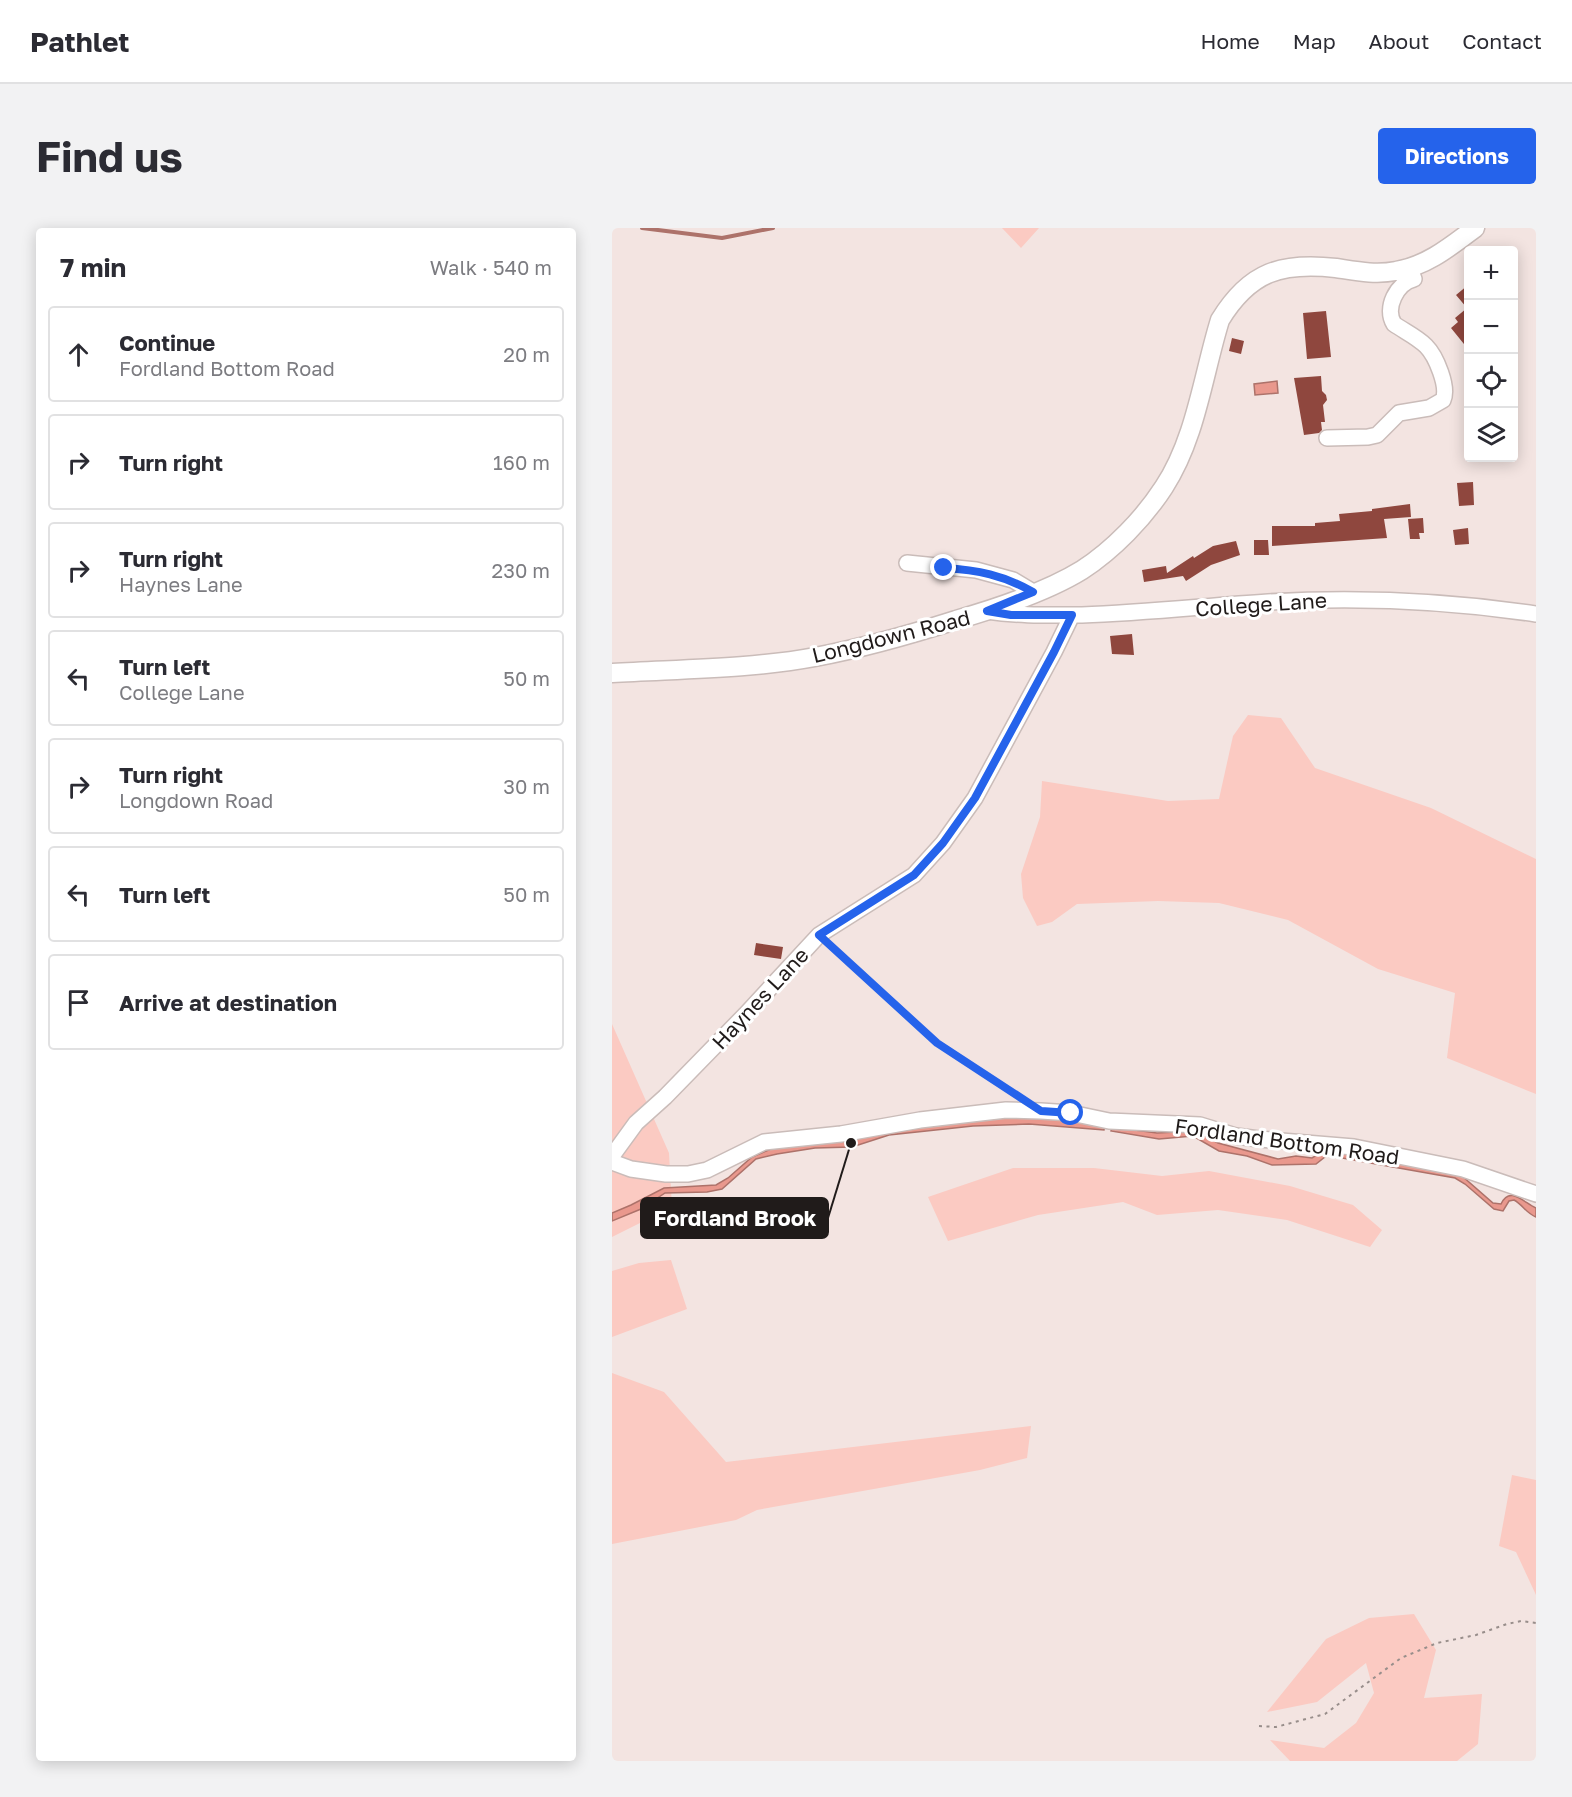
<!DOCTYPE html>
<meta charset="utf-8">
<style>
:root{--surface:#fff;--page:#f2f2f3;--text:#2b2b33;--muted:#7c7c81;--line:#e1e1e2;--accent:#2563eb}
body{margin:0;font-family:"Golos Text",sans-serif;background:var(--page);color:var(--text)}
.controls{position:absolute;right:18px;top:18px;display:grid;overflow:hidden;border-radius:6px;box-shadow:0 3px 15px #0003}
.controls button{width:54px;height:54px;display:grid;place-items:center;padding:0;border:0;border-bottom:2px solid var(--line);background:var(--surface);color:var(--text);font:30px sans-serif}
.stop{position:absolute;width:18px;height:18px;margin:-14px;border:4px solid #2563eb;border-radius:50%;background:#fff}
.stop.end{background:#2563eb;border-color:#fff;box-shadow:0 2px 6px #0008}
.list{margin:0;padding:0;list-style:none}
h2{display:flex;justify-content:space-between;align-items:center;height:78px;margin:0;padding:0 24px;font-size:26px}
h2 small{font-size:20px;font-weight:400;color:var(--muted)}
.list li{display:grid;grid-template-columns:39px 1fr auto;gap:18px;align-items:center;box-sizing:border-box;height:96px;margin:0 12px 12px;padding:0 12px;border:2px solid var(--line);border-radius:6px}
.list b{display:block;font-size:22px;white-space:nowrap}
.list p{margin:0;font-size:20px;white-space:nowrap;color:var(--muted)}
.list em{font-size:20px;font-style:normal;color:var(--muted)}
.icon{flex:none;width:33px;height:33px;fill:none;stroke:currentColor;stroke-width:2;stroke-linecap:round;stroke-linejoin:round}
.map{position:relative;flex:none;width:924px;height:1533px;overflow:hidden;border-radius:6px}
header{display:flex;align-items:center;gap:36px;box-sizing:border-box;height:84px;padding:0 30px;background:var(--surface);border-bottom:2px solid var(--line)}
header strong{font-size:28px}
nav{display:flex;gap:33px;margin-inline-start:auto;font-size:21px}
.intro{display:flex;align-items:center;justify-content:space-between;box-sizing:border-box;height:144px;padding:0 36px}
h1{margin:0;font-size:42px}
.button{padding:15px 27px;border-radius:6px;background:var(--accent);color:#fff;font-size:21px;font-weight:700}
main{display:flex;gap:36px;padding:0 36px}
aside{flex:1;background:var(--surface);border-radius:6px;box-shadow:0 3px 15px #0003}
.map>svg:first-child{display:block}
.green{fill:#fbcac2}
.water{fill:#e9988d;stroke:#ad726a;stroke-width:1.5}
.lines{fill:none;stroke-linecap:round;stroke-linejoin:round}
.stream{stroke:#ad726a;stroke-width:4}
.building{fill:#8f473e}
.minor-casing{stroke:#cabcb9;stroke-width:18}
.major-casing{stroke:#cabcb9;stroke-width:21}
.path{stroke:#988e8b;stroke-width:2;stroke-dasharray:3 4.5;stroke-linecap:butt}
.minor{stroke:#fff;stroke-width:15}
.major{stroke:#fff;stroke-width:18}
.route{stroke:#2563eb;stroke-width:8}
.labels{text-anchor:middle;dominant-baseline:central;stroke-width:6;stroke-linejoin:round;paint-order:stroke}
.street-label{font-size:21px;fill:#201b1a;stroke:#fff}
.leader{fill:none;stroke:#201b1a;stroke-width:2}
.callout-dot{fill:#201b1a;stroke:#fff;stroke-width:2}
.callout{fill:#201b1a;stroke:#201b1a;stroke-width:2}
.callout-label{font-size:22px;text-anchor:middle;font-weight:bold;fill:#fff}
</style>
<header>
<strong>Pathlet</strong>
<nav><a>Home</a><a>Map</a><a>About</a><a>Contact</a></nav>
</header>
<div class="intro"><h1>Find us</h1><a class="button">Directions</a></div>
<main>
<aside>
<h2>7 min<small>Walk · 540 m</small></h2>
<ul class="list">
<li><svg class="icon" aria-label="ahead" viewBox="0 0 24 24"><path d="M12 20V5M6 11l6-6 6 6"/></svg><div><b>Continue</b><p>Fordland Bottom Road</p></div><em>20 m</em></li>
<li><svg class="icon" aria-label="right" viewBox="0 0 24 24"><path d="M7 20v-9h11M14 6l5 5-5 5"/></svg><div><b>Turn right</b></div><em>160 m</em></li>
<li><svg class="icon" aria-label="right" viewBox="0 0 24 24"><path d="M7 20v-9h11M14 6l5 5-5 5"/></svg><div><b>Turn right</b><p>Haynes Lane</p></div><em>230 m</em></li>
<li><svg class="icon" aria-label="left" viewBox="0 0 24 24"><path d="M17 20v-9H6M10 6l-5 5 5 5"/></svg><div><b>Turn left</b><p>College Lane</p></div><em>50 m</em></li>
<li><svg class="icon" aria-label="right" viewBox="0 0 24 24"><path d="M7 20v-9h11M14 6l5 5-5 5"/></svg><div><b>Turn right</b><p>Longdown Road</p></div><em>30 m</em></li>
<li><svg class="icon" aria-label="left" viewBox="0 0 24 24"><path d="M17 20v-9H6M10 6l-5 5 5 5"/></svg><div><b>Turn left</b></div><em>50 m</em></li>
<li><svg class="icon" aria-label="arrive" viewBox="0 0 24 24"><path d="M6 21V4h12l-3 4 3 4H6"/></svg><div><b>Arrive at destination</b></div></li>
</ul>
</aside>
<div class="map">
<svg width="924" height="1533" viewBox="0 0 924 1533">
<rect width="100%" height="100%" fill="#f3e4e1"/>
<path class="green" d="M 390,0 L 427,0 L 409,20 Z
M 636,487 L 669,490 L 703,540 L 819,580 L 924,631 L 924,866 L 835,830 L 843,765 L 766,741 L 676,692 L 607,675 L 546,673 L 465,676 L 440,694 L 425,698 L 411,670 L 409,646 L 428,589 L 430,553 L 556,573 L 607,571 L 621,508 Z
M 0,796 L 57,925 L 60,979 L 0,1009 Z
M 401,940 L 482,940 L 550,948 L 597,943 L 678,958 L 741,977 L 770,1002 L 758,1019 L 675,992 L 606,982 L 545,987 L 511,974 L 426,987 L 336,1013 L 316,969 Z
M 59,1032 L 75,1081 L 0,1109 L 0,1043 L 27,1035 Z
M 0,1145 L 52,1164 L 114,1234 L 419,1198 L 415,1230 L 368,1242 L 145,1282 L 124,1292 L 0,1316 Z
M 900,1247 L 924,1252 L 924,1367 L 904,1324 L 887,1318 Z
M 802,1386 L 824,1422 L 812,1470 L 870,1466 L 866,1516 L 845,1533 L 678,1533 L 658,1512 L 712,1520 L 744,1495 L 762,1465 L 754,1435 L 705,1474 L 655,1484 L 714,1411 L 757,1390 Z"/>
<path class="water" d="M 665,153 L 666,165 L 643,167 L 642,156 Z
M 388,889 L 445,890 L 493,897 L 492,902 L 417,896 L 361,898 L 277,907 L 240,919 L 203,920 L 165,926 L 144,931 L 110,961 L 95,964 L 53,965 L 29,981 L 0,993 L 0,985 L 19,977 L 52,960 L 104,957 L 116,950 L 140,929 L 159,921 L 236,913 L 263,904 Z
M 500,899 L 545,905 L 584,903 L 606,915 L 666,931 L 684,928 L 700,930 L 710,924 L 726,923 L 850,948 L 881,975 L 889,976 C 898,957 912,975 924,980 L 924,989 C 914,985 911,977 902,972 L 897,973 L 891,983 L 882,981 L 853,956 L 843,950 L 719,928 L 713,929 L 704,936 L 660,937 L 635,928 L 607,923 L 581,908 L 547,911 L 499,903 Z"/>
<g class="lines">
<path class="stream" d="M 30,0 L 110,10 L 161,0"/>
</g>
<path class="building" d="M 856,57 L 856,121 L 839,100 L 846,94 L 843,90 L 855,80 L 844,67 Z
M 714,83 L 719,129 L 695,131 L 691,85 Z
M 620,110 L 632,113 L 629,126 L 617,123 Z
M 709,148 L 710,163 L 714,167 L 715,172 L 711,177 L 713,194 L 709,194 L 710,202 L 707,205 L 692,207 L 682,150 Z
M 861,254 L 862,277 L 847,278 L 845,255 Z
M 798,276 L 799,289 L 772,291 L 775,310 L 660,318 L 660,298 L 703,298 L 703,295 L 728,293 L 727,286 L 760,283 L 760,281 Z
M 811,290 L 812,305 L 807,305 L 808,311 L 798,311 L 796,291 Z
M 856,300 L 857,316 L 843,317 L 841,302 Z
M 642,312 L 656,312 L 657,327 L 642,327 Z
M 624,313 L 628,327 L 599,337 L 574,353 L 571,348 L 532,354 L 530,342 L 554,338 L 555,345 L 581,328 L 582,330 L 601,318 Z
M 520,406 L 522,427 L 500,426 L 498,408 Z
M 144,715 L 171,719 L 169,731 L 142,727 Z"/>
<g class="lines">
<g class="minor-casing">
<path id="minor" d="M 715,210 L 756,209 L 765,207 L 787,185 L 817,180 L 831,172 C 837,159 824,128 814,118 C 805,109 792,103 782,96 C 772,80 785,55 802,51 L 798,40
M 295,335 L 364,342 L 401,352 L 421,364
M 375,383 C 407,388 438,387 470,387 C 532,385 594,378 656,374 C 744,369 837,373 924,386
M 0,928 L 24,895 L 53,869 L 133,787 L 207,707 L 302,647 L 331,615 L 363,570 L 442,424 L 460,387
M 0,934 L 19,941 L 54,946 L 76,946 L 95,942 L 152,914 L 229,906 L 308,892 L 394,882 L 429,883 L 459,885 L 497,893 L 588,897 L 624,908 L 647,911 L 742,919 L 851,941 L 924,966"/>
</g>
<g class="major-casing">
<path id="major" d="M 0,445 C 66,441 139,441 203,429 C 251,420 297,407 344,392 C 382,381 436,363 470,342 C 501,322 532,290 552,259 C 584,210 591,147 608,92 C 638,43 670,34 724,40 C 744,43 763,47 784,43 C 815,38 839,18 863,0"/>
</g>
<path class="path" d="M 218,717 L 325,815 L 404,868
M 647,1498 L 664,1499 L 713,1486 L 789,1430 L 825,1415 L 864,1407 L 895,1396 L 909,1393 L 924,1395"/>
<use href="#minor" class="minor"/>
<use href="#major" class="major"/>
</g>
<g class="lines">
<path class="route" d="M 332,340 C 366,342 391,347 421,364 L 375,383 L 399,387 L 460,387 L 442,424 L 363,570 L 331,615 L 302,647 L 207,707 L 325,815 L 429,883 L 459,885"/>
</g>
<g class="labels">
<g class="street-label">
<text transform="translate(649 376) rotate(-4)">College Lane</text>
<text transform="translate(279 408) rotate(-14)">Longdown Road</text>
<text transform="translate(148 770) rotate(-47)">Haynes Lane</text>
<text transform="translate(675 913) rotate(8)">Fordland Bottom Road</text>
</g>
</g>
<path class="leader" d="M239 915L216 990"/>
<circle class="callout-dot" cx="239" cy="915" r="6"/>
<rect class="callout" x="29" y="970" width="187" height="40" rx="6"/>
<g class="callout-label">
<text x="123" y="998">Fordland Brook</text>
</g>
</svg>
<div class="controls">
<button>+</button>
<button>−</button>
<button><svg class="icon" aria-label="locate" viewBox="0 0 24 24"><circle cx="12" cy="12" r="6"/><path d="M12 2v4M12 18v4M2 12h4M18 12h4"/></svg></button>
<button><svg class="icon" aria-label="layers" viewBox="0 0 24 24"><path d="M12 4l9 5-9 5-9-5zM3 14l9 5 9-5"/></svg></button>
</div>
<div class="stop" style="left:459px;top:885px"></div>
<div class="stop end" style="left:332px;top:340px"></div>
</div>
</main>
